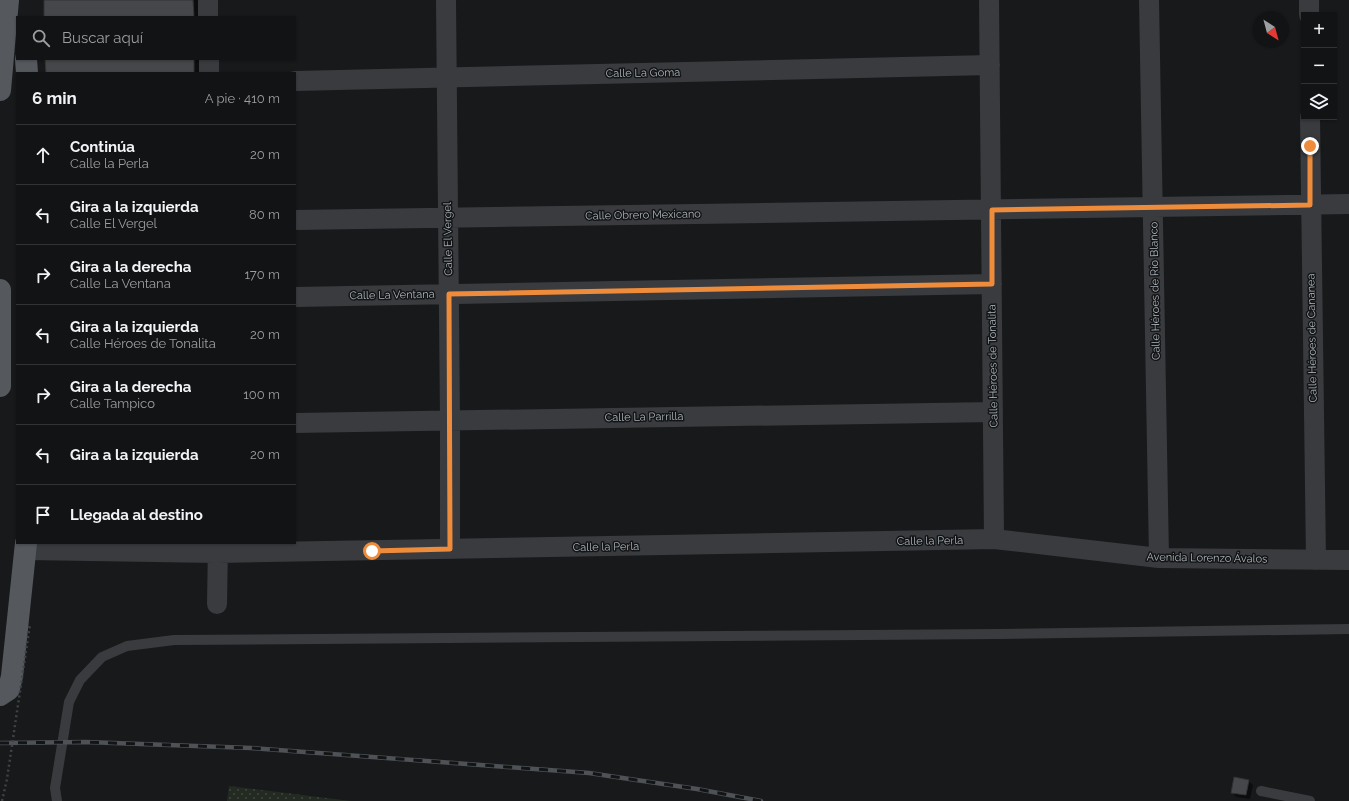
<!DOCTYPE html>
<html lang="es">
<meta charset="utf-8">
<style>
:root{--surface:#121314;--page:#1f2022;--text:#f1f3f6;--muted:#9c9ea0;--line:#313234}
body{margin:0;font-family:Raleway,sans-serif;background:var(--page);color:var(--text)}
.controls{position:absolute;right:12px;top:12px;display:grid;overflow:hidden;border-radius:0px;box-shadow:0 1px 3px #0004}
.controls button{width:36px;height:36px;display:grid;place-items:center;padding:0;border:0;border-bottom:1px solid var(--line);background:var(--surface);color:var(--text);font:20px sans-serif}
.compass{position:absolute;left:1253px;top:12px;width:36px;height:36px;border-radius:50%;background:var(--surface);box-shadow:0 1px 3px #0004;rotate:144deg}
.stop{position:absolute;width:12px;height:12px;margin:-9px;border:3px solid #ee8c3c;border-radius:50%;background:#fff}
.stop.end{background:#ee8c3c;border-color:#fff;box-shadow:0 1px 4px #0008}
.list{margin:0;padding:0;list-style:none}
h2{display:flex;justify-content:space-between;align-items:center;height:52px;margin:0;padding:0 16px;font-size:17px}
h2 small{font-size:13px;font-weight:400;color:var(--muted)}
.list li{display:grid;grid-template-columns:26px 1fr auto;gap:12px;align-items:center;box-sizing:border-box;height:60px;padding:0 16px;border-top:1px solid var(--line)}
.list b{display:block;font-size:15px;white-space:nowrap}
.list p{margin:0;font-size:13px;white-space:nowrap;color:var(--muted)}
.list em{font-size:13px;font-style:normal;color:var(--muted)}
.icon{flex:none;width:22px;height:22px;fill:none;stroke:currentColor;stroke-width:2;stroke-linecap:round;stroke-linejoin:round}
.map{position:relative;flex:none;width:1349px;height:801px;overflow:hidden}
.search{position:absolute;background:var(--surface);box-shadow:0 1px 3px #0004;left:16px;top:16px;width:280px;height:44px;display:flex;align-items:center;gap:10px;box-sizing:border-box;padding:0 14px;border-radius:0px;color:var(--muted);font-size:15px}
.panel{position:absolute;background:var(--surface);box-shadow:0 1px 3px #0004;left:16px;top:72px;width:280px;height:472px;border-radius:0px}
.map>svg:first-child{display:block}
.park{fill:url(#park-dots)}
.shadow{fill:#0007}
.building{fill:#45474a;stroke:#323336}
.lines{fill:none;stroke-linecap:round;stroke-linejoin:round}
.service{stroke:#393b3f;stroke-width:10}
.minor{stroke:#393b3f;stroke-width:20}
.primary{stroke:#55595e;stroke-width:22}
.rail-casing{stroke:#4e5256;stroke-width:4.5}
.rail{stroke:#131415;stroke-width:3;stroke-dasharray:9;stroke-linecap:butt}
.path-bridge{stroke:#3f4346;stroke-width:2.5;stroke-dasharray:2 3;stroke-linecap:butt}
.route{stroke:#ee8c3c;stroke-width:5}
.labels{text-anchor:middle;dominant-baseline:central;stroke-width:3;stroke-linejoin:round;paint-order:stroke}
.street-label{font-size:11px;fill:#abb3ba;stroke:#131415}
</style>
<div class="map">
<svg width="1349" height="801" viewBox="0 0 1349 801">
<defs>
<pattern id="park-dots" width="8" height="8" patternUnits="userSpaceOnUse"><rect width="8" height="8" fill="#232a22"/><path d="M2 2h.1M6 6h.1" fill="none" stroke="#404640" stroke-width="1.8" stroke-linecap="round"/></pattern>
</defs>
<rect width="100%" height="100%" fill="#18191a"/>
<path class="park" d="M 229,786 L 351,801 L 227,801 Z"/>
<path class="shadow" d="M 45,0 L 206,0 L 207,17 L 45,17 Z
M 46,59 L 207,59 L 207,73 L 47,73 Z
M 1248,781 L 1253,785 L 1250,799 L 1236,797 L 1232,792 Z"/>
<path class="building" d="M 44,0 L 193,0 L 194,17 L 44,17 Z
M 45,59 L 194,59 L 194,73 L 46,73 Z
M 1234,777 L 1249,780 L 1246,795 L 1231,793 Z"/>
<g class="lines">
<path class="service" d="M 1261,791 L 1310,801
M 57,801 L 55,788 L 69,702 L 80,680 L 102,657 L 127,646 L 174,640 L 998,634 L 1349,629"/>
<path class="minor" d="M 208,0 L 208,17
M 446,0 L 450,420 L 450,549
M 989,0 L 994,539
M 1149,0 L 1159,558
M 1309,0 L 1309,15
M 209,59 L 209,73
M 295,81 L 990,65
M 1310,117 L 1316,560
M 295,220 L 1349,204
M 295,297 L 992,284
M 295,423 L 993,412
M 26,550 L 217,553 L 994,539 L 1159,558 L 1349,560
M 217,604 L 218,543"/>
<path class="primary" d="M 26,59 L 27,73
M 0,90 L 8,0
M 0,290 L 0,386
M 0,695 L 9,689 L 12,676 L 26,543"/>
<g class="rail-casing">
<path id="rail" d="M 0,743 L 86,742 L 251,748 L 589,773 L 697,789 L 761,801"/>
</g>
<use href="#rail" class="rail"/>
<path class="path-bridge" d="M 2,801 L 7,779 L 30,624"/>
</g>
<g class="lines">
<path class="route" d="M 372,551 L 450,549 L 449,294 L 992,284 L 992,210 L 1310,205 L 1310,146"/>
</g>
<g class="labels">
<g class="street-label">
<text transform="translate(643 73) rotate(-1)">Calle La Goma</text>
<text transform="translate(643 215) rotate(-1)">Calle Obrero Mexicano</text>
<text transform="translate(448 239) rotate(-91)">Calle El Vergel</text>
<text transform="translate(1155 291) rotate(-91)">Calle Héroes de Río Blanco</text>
<text transform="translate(392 295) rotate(-1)">Calle La Ventana</text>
<text transform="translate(1312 338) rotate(-91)">Calle Héroes de Cananea</text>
<text transform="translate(993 366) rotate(-91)">Calle Héroes de Tonalita</text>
<text transform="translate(644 417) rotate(-1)">Calle La Parrilla</text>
<text transform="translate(930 541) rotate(-1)">Calle la Perla</text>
<text transform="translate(606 547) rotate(-1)">Calle la Perla</text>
<text transform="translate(1207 558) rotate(1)">Avenida Lorenzo Ávalos</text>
</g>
</g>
</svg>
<div class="controls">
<button>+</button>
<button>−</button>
<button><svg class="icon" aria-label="layers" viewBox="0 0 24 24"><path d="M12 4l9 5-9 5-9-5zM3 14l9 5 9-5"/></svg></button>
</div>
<svg class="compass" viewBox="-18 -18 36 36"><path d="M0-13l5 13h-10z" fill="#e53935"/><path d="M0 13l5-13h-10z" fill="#9c9ea0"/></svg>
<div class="stop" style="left:372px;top:551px"></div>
<div class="stop end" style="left:1310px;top:146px"></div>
<div class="search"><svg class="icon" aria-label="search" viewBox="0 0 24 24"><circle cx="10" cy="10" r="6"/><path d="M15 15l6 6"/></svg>Buscar aquí</div>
<section class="panel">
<h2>6 min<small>A pie · 410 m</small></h2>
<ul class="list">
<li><svg class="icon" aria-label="ahead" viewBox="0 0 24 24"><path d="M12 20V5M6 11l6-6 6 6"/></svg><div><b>Continúa</b><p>Calle la Perla</p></div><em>20 m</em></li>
<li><svg class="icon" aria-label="left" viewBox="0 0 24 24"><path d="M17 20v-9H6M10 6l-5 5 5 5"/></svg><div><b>Gira a la izquierda</b><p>Calle El Vergel</p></div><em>80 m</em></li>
<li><svg class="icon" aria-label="right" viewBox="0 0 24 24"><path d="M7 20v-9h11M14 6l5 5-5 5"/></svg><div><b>Gira a la derecha</b><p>Calle La Ventana</p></div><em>170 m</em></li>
<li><svg class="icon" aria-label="left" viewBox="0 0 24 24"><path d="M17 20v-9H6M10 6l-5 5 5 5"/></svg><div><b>Gira a la izquierda</b><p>Calle Héroes de Tonalita</p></div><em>20 m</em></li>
<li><svg class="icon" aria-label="right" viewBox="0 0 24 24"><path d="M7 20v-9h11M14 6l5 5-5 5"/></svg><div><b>Gira a la derecha</b><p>Calle Tampico</p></div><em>100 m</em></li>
<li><svg class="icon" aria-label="left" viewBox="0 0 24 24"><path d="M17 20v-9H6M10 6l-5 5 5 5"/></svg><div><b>Gira a la izquierda</b></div><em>20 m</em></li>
<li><svg class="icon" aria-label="arrive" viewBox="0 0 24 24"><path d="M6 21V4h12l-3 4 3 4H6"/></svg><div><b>Llegada al destino</b></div></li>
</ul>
</section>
</div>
